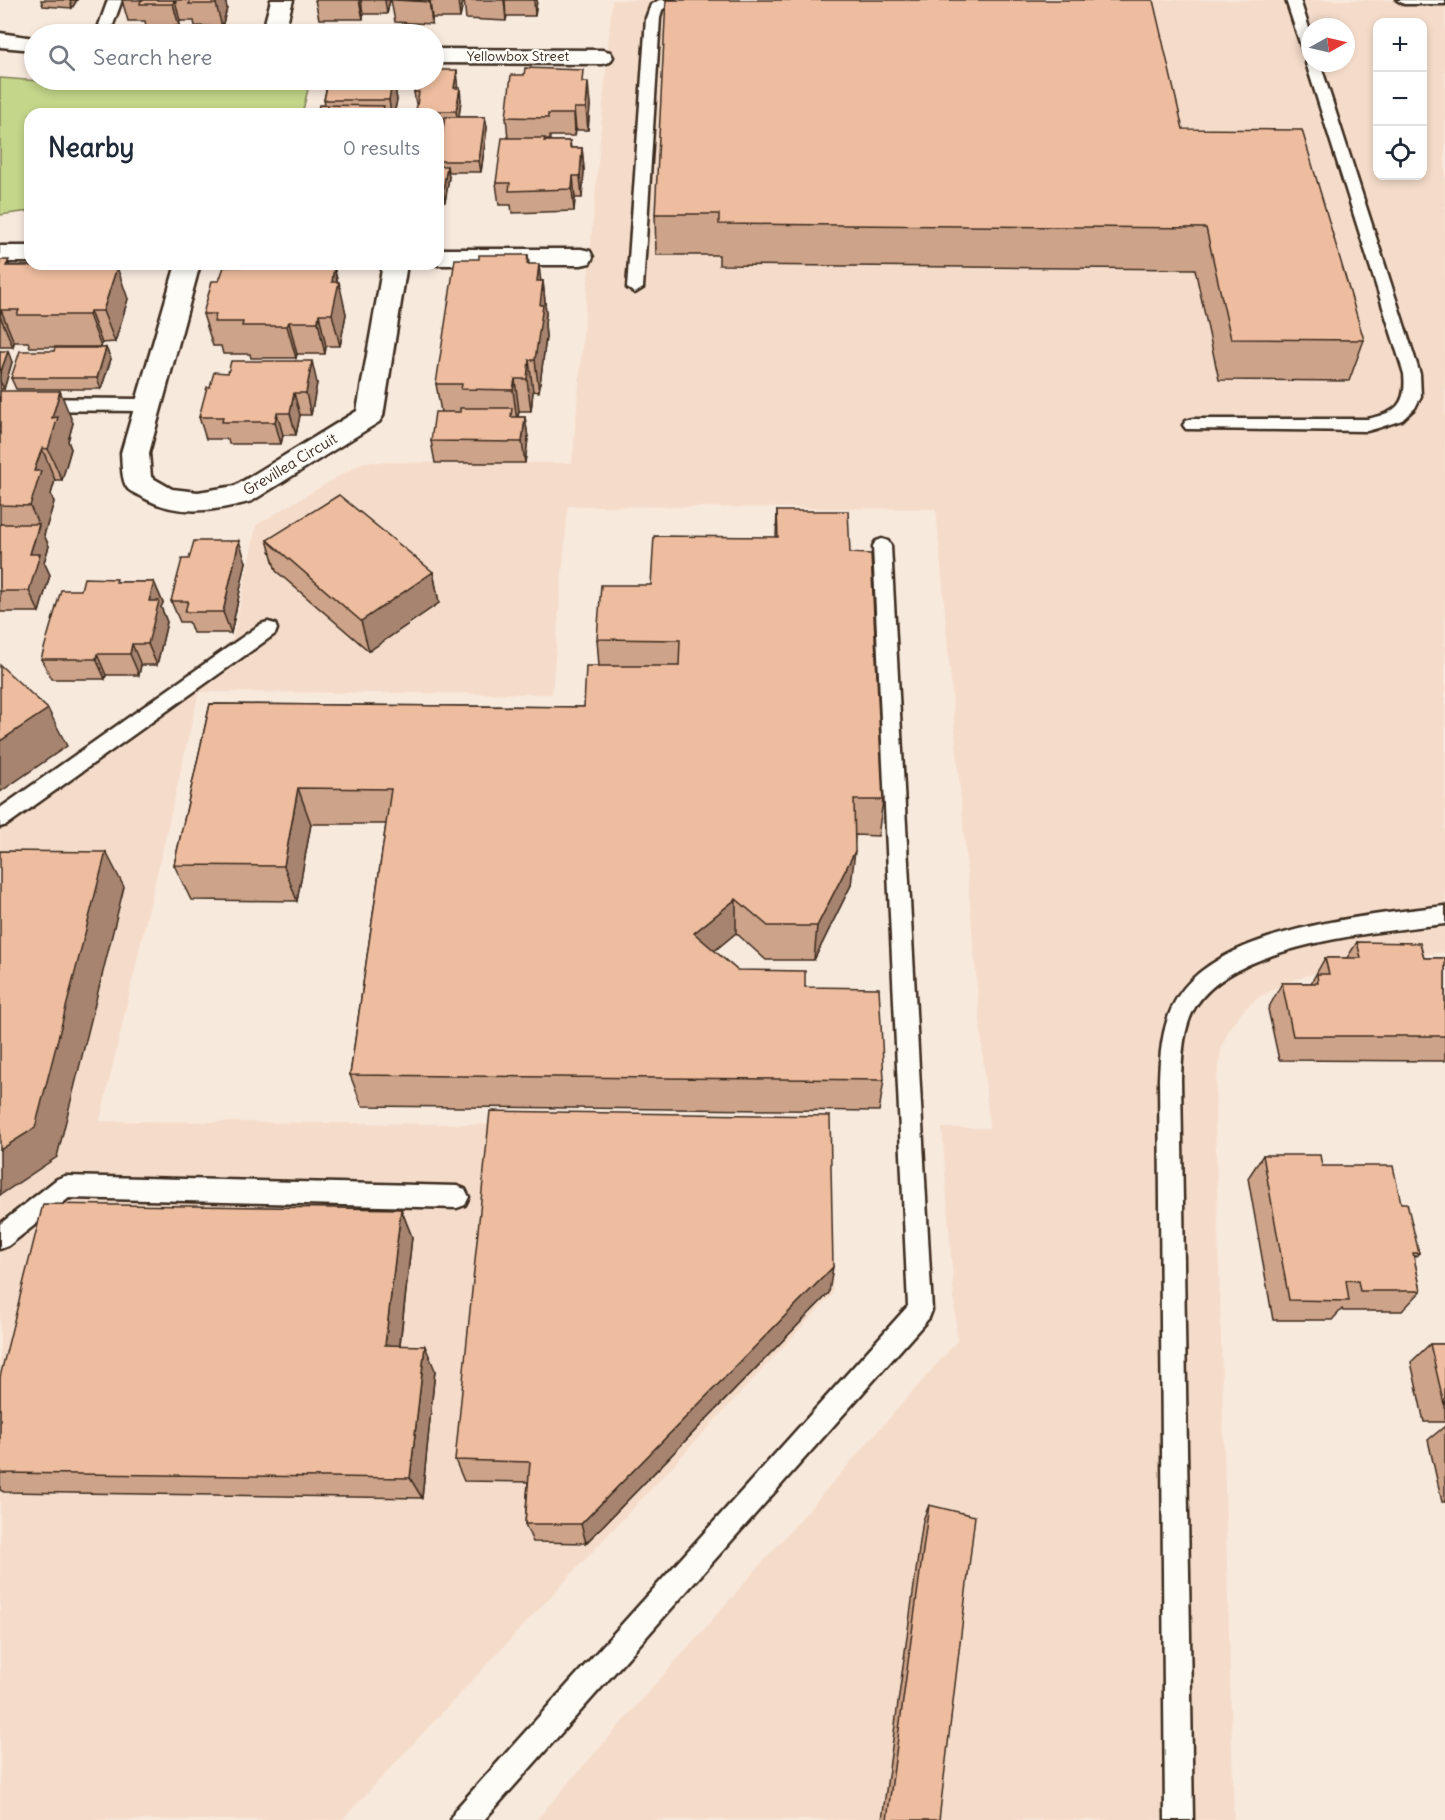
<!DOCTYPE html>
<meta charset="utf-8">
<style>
:root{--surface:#fff;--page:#f2f2f3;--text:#1f2937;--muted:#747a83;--line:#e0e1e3}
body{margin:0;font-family:Delius,sans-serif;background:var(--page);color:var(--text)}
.controls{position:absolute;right:18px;top:18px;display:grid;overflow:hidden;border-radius:12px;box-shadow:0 3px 9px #0003}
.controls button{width:54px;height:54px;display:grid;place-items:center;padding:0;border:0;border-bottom:2px solid var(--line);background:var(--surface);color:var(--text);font:30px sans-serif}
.compass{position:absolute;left:1301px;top:18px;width:54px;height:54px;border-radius:50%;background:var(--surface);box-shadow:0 3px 9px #0003;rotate:82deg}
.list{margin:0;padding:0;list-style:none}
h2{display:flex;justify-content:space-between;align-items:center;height:78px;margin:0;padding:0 24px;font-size:26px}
h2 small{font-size:20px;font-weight:400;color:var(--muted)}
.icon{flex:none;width:33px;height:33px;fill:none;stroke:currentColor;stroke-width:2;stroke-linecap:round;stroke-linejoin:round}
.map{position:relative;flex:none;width:1445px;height:1820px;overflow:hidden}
.search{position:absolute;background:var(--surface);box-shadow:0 3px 9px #0003;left:24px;top:24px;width:420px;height:66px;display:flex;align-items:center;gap:15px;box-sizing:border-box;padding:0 21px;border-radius:33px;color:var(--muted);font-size:22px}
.panel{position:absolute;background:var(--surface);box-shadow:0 3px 9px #0003;left:24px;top:108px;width:420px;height:162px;border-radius:18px}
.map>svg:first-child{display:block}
.built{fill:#f5dcca;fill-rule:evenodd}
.green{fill:#c3d68a;stroke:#7f8054;stroke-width:1.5}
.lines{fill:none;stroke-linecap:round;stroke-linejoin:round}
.lane-casing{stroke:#3b2a1e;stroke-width:5}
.street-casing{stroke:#3b2a1e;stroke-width:5}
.lane{fill:#fdfcf7;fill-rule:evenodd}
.street{fill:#fdfcf7;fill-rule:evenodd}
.wall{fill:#cda389;stroke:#3b2a1e;stroke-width:1.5}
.shaded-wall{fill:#a7846f;stroke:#3b2a1e;stroke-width:1.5}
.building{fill:#eebd9f;stroke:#3b2a1e;stroke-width:1.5}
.labels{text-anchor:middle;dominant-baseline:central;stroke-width:4.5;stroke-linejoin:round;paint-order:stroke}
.far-street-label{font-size:14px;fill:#3b2a1e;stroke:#fdfcf7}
.street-label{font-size:15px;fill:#3b2a1e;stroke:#fdfcf7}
</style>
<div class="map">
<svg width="1445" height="1820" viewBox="0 0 1445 1820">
<rect width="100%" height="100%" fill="#f8e9dd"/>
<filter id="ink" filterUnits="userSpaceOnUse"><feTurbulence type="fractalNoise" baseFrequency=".0167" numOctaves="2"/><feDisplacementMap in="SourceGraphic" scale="12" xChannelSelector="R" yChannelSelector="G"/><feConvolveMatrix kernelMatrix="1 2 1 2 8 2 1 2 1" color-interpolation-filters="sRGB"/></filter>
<g filter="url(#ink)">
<path class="built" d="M 612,0 L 1445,0 L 1445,952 L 1337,966 L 1285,983 L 1259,997 L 1243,1011 L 1230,1027 L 1222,1046 L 1216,1084 L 1215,1115 L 1234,1820 L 536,1820 L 957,1341 L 942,1128 L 989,1128 L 936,509 L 568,506 L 552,694 L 199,692 L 100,1121 L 828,1127 L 833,1294 L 342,1820 L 0,1820 L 0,806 L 232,643 L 256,525 L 363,462 L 572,463 ZM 1378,22 L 1422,22 L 1422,176 L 1378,176 ZM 1310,27 L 1346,27 L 1346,63 L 1310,63 Z"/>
<path class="green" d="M 0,78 L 54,82 L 310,81 L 302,114 L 30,114 L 30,211 L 0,215 Z"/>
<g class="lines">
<g class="lane-casing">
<path id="lane" d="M 108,0 L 122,0 L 113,25 L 106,29 L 99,25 Z
M 659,0 L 675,0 L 662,10 L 660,18 L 643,288 L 635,293 L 627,288 L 646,18 L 651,5 Z
M 1286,0 L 1300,0 L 1310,31 L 1310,56 L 1303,52 Z
M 1397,0 L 1445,0 L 1445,4 L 1404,4 Z
M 1310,59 L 1310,63 L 1320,63 L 1420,374 L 1421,396 L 1415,408 L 1402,420 L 1378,428 L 1367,431 L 1186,429 L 1183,425 L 1186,421 L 1192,419 L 1367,419 C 1396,413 1407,405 1404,374 L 1306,63 Z
M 0,398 L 148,399 L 154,401 L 156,405 L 154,409 L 148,411 L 0,410 Z
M 882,539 L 888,541 L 891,546 L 932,1310 L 929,1318 L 484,1820 L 451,1820 L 455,1810 L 908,1306 L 873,546 L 876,541 Z
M 268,622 L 275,624 L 277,629 L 275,634 L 7,825 L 0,827 L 0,808 L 261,624 Z
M 1445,906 L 1445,924 C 1377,932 1239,943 1197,1004 C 1183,1025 1182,1054 1181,1079 L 1193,1820 L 1165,1820 L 1159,1079 C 1160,1048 1164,1012 1184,988 C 1234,927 1370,915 1445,906 Z
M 65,1176 L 457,1186 L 465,1189 L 469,1197 L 465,1205 L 457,1208 L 69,1198 L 8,1246 L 0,1249 L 0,1224 L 57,1179 Z"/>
</g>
<g class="street-casing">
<path id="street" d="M 271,0 L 293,0 L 284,34 L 262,34 Z
M 0,33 L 34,38 L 34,50 L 0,47 Z
M 434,49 L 602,50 L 610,52 L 613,57 L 610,62 L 602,64 L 434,63 Z
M 0,246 L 30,246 L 30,262 L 0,262 Z
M 438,249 L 581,249 L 590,251 L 593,257 L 590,263 L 581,265 L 438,265 L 435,264 L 438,264 Z
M 176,264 L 200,264 L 149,453 L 151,477 L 172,489 L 198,492 L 235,486 L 357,411 L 383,264 L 407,264 L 383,416 L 379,422 L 252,501 C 216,511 178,517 144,498 C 140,495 132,493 128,489 C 121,481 122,463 121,453 Z"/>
</g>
<use href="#lane" class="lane"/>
<use href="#street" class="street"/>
</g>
<path class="wall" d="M 41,0 L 77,0 L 72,8 L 43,6 Z
M 122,0 L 225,0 L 227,8 L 222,27 L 195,26 L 194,21 L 180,21 L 179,26 L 146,26 L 145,21 L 128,21 Z
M 315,0 L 390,0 L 387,14 L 363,14 L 363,19 L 319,19 Z
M 391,0 L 463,0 L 463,1 L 460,18 L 432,18 L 432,24 L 395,22 Z
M 464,0 L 537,0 L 535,16 L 507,16 L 506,21 L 466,19 Z
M 325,80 L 396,80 L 395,88 L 397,100 L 394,114 L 317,114 L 325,105 L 324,100 L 326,90 L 325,82 Z
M 458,81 L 457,88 L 461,100 L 459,117 L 485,117 L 487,128 L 481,172 L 448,172 L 449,177 L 445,202 L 439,202 L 438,209 L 438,156 L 444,122 L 438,122 L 438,114 L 417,114 L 417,104 L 416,104 L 414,92 Z
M 584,82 L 590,105 L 588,130 L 576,130 L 575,136 L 550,136 L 550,140 L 545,140 L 545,141 L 570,141 L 571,148 L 582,148 L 584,170 L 582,198 L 575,198 L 574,211 L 512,213 L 511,205 L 499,205 L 496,183 L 508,138 L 506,117 Z
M 1183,129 L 1364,340 L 1349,381 L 1219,380 L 1195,269 L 719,265 L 719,255 L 656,255 L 655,214 Z
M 528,255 L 529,264 L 541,281 L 543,281 L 546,313 L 545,325 L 546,337 L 539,392 L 533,391 L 531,411 L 519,411 L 518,417 L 525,417 L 528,438 L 525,463 L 435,463 L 431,441 L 441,412 L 436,384 L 479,259 Z
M 0,260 L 11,266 L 48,266 L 49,264 L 97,264 L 98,267 L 128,299 L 115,342 L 102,343 L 101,347 L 30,347 L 28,342 L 14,342 L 13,347 L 0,347 Z
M 287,267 L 334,267 L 346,314 L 340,346 L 326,346 L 325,354 L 297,354 L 296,358 L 251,358 L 250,354 L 223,354 L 221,346 L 213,346 L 203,314 L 219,281 Z
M 106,348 L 111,359 L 101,389 L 16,389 L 11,378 L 54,351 Z
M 0,351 L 12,362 L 4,389 L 0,389 Z
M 317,383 L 311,415 L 300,415 L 296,435 L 283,435 L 281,444 L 229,444 L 228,439 L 206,439 L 199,417 Z
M 0,391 L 73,423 L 68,441 L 71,449 L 62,480 L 55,480 L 51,494 L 54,502 L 44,535 L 49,546 L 44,562 L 50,575 L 39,612 L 0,612 Z
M 777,511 L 850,553 L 883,800 L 878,836 L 855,835 L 851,885 L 814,960 L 766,960 L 736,933 L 714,951 L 737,970 L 805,987 L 884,1080 L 879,1111 L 362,1106 L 350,1075 L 386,824 L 311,824 L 297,901 L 191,900 L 174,865 L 210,704 L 584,707 L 599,666 L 597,639 L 651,585 L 776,537 Z
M 267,540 L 433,572 L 439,603 L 369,651 L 276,571 Z
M 246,562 L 231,633 L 193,633 L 189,622 L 180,622 L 171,601 Z
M 118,582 L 154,582 L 163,603 L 161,607 L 167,622 L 157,665 L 141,665 L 139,675 L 106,675 L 105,679 L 52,679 L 41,659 L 81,590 Z
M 1357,942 L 1424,958 L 1445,958 L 1445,1061 L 1279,1060 L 1268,1009 L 1282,983 L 1311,983 L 1325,958 L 1347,958 Z
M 1263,1155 L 1322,1166 L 1401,1203 L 1419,1253 L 1414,1258 L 1421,1291 L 1402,1311 L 1343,1311 L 1342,1309 L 1332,1320 L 1273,1320 L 1248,1178 Z
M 401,1209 L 412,1237 L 400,1345 L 435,1370 L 422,1498 L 4,1492 L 0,1490 L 0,1377 Z
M 829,1293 L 586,1543 L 533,1542 L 525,1524 L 528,1482 L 464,1481 L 455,1460 Z
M 1430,1344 L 1445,1344 L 1445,1422 L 1424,1422 L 1411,1362 Z
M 1445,1426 L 1445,1502 L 1442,1502 L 1428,1440 Z
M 929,1505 L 939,1820 L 882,1820 L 923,1520 Z"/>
<path class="shaded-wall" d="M 70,0 L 77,0 L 72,8 Z
M 175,0 L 180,21 L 179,26 L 173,4 Z
M 217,0 L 225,0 L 227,8 L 222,27 L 216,4 Z
M 359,0 L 361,0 L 363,14 L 363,19 Z
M 385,0 L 390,0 L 387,14 Z
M 429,0 L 430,0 L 432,18 L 432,24 Z
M 458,0 L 463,0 L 463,1 L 460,18 Z
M 504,0 L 505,0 L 506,21 Z
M 534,0 L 537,0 L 535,16 Z
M 457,70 L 458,81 L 456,99 L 454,88 Z
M 390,80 L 396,80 L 397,81 L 395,88 L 397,100 L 394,114 L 391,114 L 389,100 Z
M 588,82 L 590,105 L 588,130 L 586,108 Z
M 460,88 L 461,100 L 458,123 L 456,111 Z
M 574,108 L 576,130 L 575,136 L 574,114 Z
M 485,117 L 487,128 L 481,172 L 479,161 Z
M 582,148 L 584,170 L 582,198 L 580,176 Z
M 447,166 L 449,177 L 445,202 L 443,191 Z
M 573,176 L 575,198 L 574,211 L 572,189 Z
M 539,264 L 542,292 L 543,281 L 546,313 L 545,325 L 546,337 L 539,392 L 535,360 L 537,281 Z
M 117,267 L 128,299 L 115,342 L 103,311 Z
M 334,267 L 338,286 L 339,282 L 346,314 L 340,346 L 332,314 L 332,282 Z
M 1,310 L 14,342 L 13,347 L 0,316 Z
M 90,311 L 102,343 L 101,347 L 89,315 Z
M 319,314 L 326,346 L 325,354 L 318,322 Z
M 289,322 L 297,354 L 296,358 L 287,326 Z
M 106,348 L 111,359 L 101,389 L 97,378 Z
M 8,351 L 12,362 L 4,389 L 0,381 L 0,374 Z
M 529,360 L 533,391 L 531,411 L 527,379 Z
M 312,361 L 317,383 L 311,415 L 306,393 Z
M 515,379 L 519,411 L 517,421 L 513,390 Z
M 60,391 L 73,423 L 68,441 L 71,449 L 62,480 L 48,449 L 52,418 Z
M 294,393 L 300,415 L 296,435 L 290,413 Z
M 277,413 L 283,435 L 281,444 L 275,422 Z
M 525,417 L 528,438 L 525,463 L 522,442 Z
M 42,448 L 55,480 L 51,494 L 54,502 L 44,535 L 49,546 L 44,562 L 50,575 L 39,612 L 29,591 L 30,554 L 39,526 L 30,506 L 34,471 Z
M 239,541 L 246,562 L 231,633 L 223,612 Z
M 433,572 L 439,603 L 369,651 L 361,621 Z
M 154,582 L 163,603 L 161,607 L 167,622 L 157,665 L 148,644 L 149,601 Z
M 132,644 L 141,665 L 139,675 L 130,654 Z
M 97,654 L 106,675 L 105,679 L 96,659 Z
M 48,709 L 67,746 L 0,792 L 0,741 Z
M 298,788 L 311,824 L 297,901 L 284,866 Z
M 855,851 L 851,885 L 814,960 L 817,926 Z
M 106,852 L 124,887 L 57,1157 L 0,1195 L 0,1150 Z
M 736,899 L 736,933 L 695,967 L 694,933 Z
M 401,1209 L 412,1237 L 397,1369 L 385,1345 Z
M 833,1267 L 829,1293 L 586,1543 L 581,1524 Z
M 425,1346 L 435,1370 L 422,1498 L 410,1478 Z"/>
<path class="building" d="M 141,0 L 174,0 L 173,4 L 140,4 Z
M 191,0 L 217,0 L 216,4 L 189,4 Z
M 395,0 L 429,0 L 429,2 Z
M 666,0 L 1153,0 L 1183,129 L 1302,130 L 1364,340 L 1231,339 L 1206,228 L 719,224 L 719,214 L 655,214 Z
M 525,68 L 583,70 L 582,82 L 588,82 L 586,108 L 574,108 L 574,114 L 548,114 L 548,118 L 506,117 L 511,75 L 524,75 Z
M 434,70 L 457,70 L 454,88 L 460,88 L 456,111 L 416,111 L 419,92 L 414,92 L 416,80 L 434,80 Z
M 325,80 L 393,80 L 389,100 L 324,100 L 328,82 L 325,82 Z
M 319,105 L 384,106 L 382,114 L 317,114 Z
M 445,117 L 485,117 L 479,161 L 438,161 Z
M 502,138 L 545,138 L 544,141 L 570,141 L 570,148 L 582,148 L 580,176 L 573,176 L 572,189 L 509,191 L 510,183 L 496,183 Z
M 438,166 L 447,166 L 443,191 L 438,191 Z
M 479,255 L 528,255 L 527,264 L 539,264 L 537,281 L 543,281 L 540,305 L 543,305 L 535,360 L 529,360 L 527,379 L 515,379 L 513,390 L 461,389 L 462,384 L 436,384 L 455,259 L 479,259 Z
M 0,260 L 9,260 L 6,266 L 48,266 L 49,264 L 95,264 L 93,267 L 117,267 L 103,311 L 90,311 L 89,315 L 17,315 L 19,310 L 1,310 L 0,313 Z
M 286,265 L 285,267 L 334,267 L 332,282 L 339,282 L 332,314 L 319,314 L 318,322 L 289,322 L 287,326 L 242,326 L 243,322 L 214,322 L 216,314 L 203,314 L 212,281 L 219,281 L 224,267 Z
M 55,348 L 106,348 L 97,378 L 11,378 L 20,351 L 54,351 Z
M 0,351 L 8,351 L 0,374 Z
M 231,361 L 312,361 L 306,393 L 294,393 L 290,413 L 277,413 L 275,422 L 222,422 L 223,417 L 199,417 L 207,387 L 210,387 L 214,372 L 228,373 Z
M 0,391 L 60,391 L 52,418 L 58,417 L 48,449 L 42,448 L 34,471 L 41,471 L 30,506 L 0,505 Z
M 460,408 L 512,408 L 511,417 L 525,417 L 522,442 L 431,441 L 435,412 L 460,412 Z
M 339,495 L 433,572 L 361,621 L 267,540 Z
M 777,511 L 848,511 L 850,553 L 871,554 L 883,800 L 854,800 L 855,851 L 817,926 L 768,926 L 736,899 L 694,933 L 737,970 L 805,971 L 805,987 L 879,988 L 884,1080 L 350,1075 L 391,789 L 298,788 L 284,866 L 174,865 L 210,704 L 584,707 L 586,666 L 679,666 L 680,640 L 597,639 L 601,585 L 651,585 L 654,536 L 778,537 Z
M 0,524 L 39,524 L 30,554 L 40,554 L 29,591 L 0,591 Z
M 194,541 L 239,541 L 223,612 L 185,612 L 188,601 L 171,601 L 182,559 L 189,559 Z
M 84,578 L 117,579 L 116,582 L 154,582 L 149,601 L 159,601 L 148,644 L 132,644 L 130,654 L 97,654 L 96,659 L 41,659 L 61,590 L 81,590 Z
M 0,665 L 48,709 L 0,741 Z
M 0,851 L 106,852 L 35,1128 L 0,1150 Z
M 1357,942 L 1420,943 L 1424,958 L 1445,958 L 1445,1036 L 1293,1036 L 1282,983 L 1318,983 L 1317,974 L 1329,974 L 1325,958 L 1361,958 Z
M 490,1111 L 830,1116 L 833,1267 L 581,1524 L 525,1524 L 530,1462 L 455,1460 Z
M 1263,1155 L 1320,1155 L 1322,1166 L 1393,1166 L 1401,1203 L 1407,1203 L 1419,1253 L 1413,1253 L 1421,1291 L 1360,1291 L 1358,1281 L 1346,1280 L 1349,1301 L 1289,1300 Z
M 43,1204 L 401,1209 L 385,1345 L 425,1346 L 410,1478 L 0,1473 L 0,1377 Z
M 1430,1344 L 1445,1344 L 1445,1404 L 1444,1404 Z
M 929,1505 L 975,1516 L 939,1820 L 887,1820 Z"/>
</g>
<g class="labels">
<g class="far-street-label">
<text x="518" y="56">Yellowbox Street</text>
</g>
<g class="street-label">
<text transform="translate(290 464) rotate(-31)">Grevillea Circuit</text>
</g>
</g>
</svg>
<div class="controls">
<button>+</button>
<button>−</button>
<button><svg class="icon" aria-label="locate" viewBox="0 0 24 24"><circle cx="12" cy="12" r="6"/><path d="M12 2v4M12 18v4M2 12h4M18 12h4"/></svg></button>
</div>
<svg class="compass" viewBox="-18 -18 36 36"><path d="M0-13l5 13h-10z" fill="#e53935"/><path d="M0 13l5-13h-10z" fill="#747a83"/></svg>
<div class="search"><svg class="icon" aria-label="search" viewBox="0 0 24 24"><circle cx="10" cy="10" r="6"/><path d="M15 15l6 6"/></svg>Search here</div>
<section class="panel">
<h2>Nearby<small>0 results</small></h2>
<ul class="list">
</ul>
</section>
</div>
